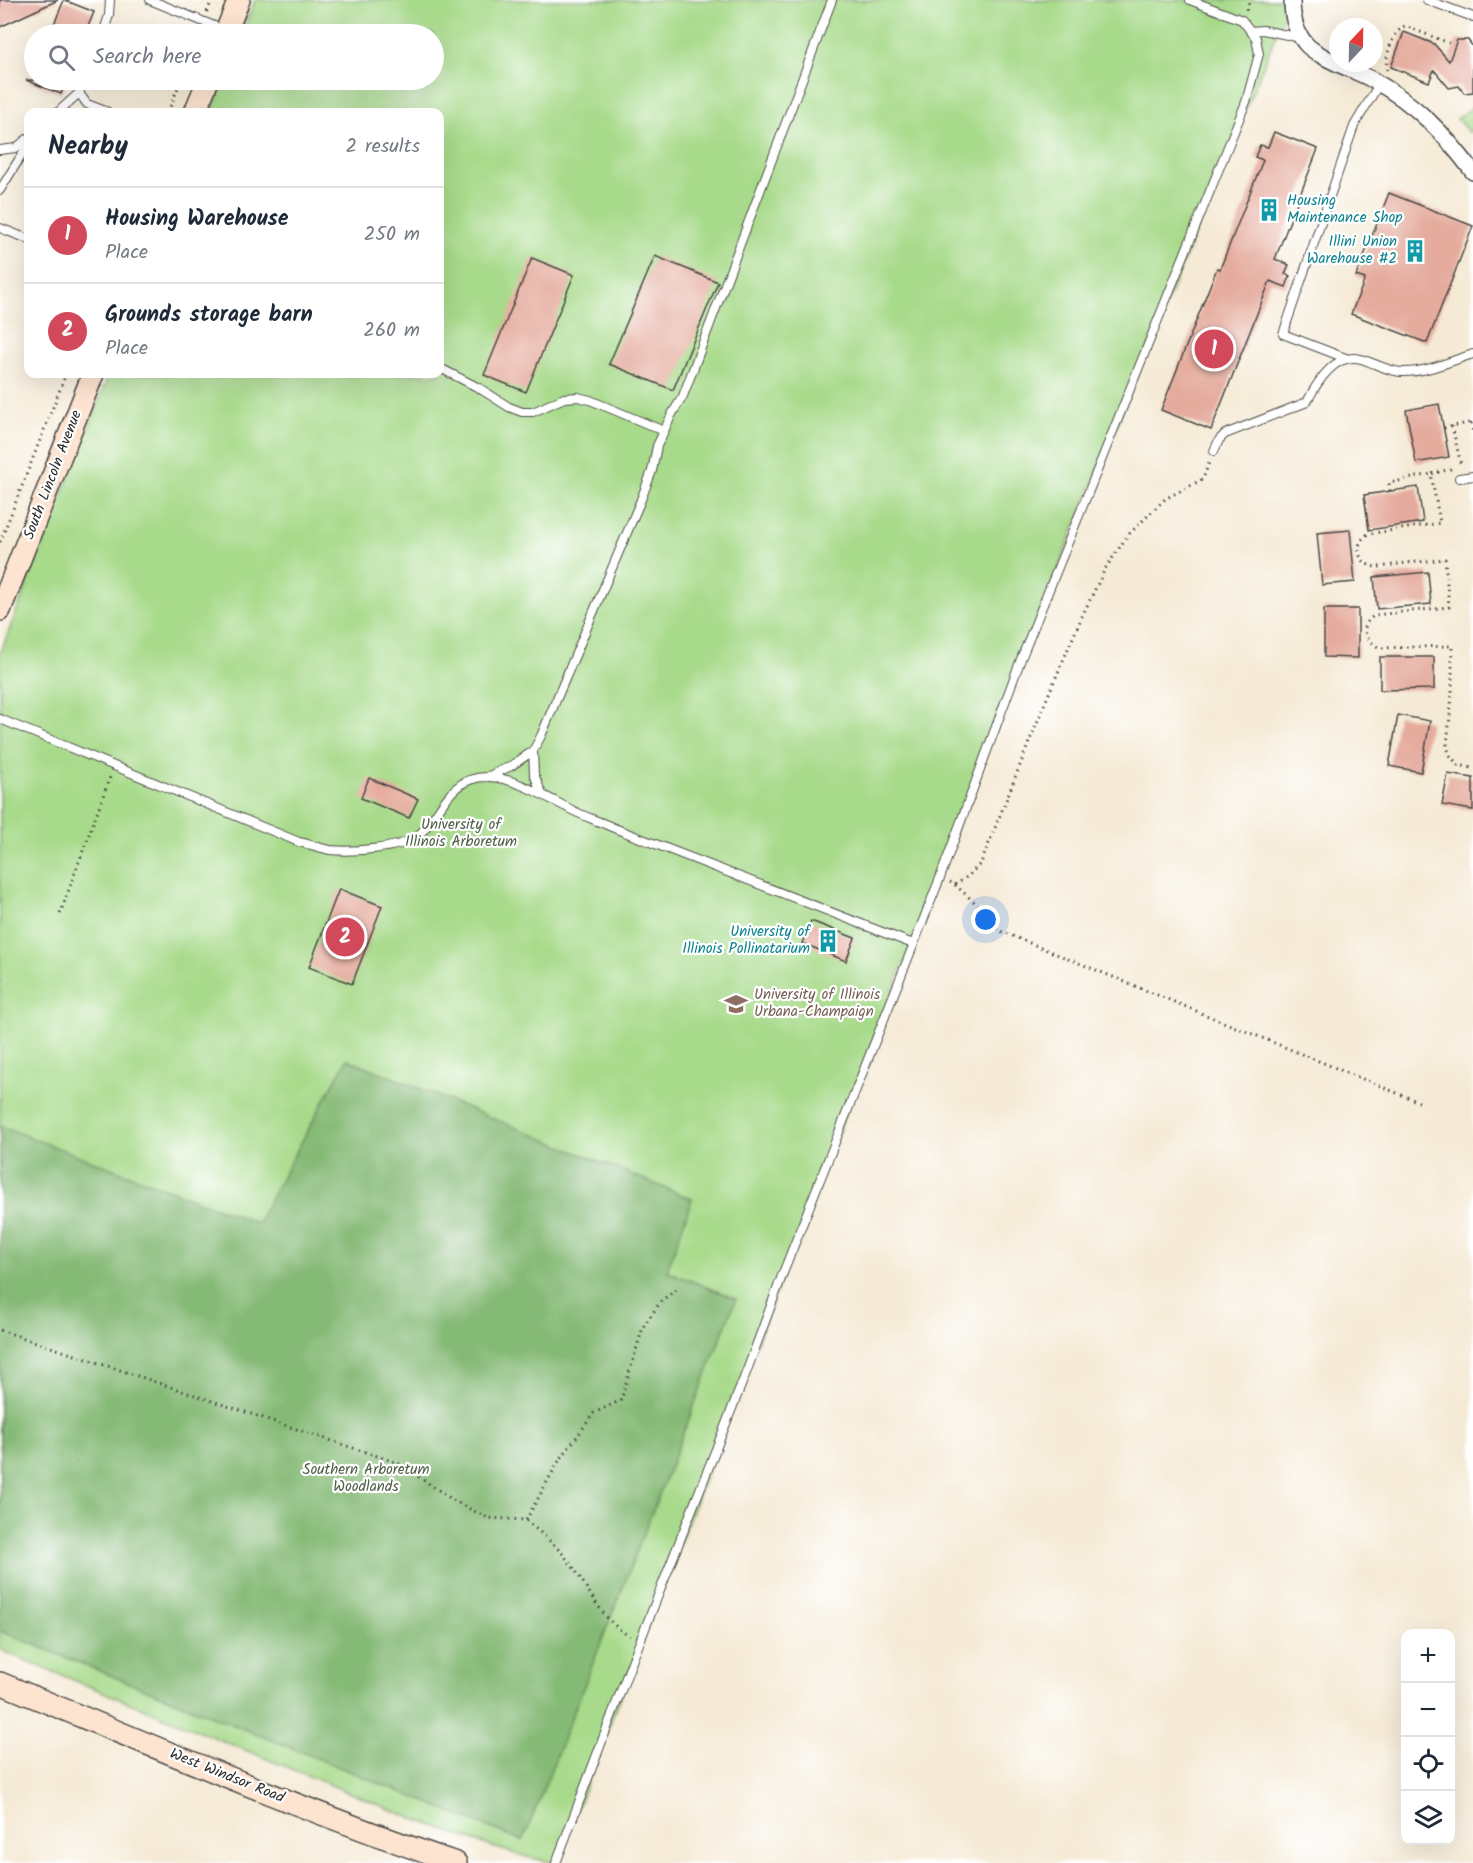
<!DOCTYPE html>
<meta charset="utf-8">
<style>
:root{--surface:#fff;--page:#f2f2f3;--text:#1f2937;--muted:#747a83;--line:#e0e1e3;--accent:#d1495b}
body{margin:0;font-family:Kalam,sans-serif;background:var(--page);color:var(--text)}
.controls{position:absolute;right:18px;bottom:18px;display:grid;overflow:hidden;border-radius:12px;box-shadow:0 6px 24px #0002}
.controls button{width:54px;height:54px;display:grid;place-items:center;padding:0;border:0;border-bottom:2px solid var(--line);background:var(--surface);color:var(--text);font:30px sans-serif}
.compass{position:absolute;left:1329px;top:18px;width:54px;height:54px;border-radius:50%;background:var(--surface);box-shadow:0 6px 24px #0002;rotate:22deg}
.you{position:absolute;left:986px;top:920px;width:21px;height:21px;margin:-15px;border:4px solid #fff;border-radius:50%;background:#1a73e8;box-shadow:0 0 0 9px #1a73e833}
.badge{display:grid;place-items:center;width:39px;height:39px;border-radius:50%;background:var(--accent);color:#fff;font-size:20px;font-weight:700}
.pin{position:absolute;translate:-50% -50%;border:3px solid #fff;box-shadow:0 2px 6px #0006}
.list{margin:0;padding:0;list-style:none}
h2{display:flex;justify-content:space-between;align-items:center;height:78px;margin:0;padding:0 24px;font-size:26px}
h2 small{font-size:20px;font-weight:400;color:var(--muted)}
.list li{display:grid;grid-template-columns:39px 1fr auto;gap:18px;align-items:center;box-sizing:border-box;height:96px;padding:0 24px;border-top:2px solid var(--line)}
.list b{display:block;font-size:22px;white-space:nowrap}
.list p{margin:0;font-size:20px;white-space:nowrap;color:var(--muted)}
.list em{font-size:20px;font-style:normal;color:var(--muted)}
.icon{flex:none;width:33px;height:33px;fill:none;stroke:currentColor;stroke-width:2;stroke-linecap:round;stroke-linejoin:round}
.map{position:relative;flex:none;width:1473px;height:1863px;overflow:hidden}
.search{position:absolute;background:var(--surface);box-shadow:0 6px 24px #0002;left:24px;top:24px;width:420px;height:66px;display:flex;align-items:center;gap:15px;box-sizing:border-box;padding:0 21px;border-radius:33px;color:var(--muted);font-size:22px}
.panel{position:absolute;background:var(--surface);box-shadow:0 6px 24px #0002;left:24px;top:108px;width:420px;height:270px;border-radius:12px}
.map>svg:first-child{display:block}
.green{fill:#a7da8a;stroke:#69825a;stroke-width:1.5}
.forest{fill:#85ba76;stroke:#587250;stroke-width:1.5}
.building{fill:#e5ac9e}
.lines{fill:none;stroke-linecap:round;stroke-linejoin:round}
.lane-casing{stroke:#494844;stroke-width:10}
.street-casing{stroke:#494844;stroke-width:18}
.secondary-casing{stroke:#494844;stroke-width:24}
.path{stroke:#494844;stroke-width:3;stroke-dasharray:1.5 4.5;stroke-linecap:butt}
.lane{stroke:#fff;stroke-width:8}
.street{stroke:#fff;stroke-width:15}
.secondary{stroke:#fde4d1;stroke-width:21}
.labels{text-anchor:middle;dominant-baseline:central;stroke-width:4.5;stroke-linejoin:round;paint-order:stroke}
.culture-label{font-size:15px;fill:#0d838f;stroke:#fff;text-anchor:end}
.street-label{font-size:15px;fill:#2b2b2b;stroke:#fff}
.park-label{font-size:15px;fill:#506048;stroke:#fff}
.education-label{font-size:15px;fill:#785e54;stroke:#fff;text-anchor:start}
</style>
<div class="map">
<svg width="1473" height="1863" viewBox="0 0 1473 1863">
<rect width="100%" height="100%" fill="#fff"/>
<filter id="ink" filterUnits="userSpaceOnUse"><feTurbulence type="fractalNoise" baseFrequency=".0167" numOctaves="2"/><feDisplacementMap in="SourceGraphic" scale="12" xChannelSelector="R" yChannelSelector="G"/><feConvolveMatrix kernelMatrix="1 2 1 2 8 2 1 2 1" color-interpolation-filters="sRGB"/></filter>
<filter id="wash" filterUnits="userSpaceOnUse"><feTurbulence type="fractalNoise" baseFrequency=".008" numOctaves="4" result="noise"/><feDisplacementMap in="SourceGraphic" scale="24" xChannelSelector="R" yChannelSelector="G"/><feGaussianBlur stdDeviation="1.35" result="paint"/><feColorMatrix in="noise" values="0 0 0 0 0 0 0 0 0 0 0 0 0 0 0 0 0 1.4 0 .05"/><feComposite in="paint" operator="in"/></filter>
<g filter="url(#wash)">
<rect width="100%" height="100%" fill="#f5ead5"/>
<path class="green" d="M 255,0 L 1282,0 L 1284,15 L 1021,659 L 556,1863 C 508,1855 460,1835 414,1819 L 0,1650 L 0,654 L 109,374 L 440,374 L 440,112 L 211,112 L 224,80 L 434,80 L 434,34 L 242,34 Z
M 1473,106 L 1473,130 L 1469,132 L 1457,119 Z"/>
<path class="forest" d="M 347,1059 L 692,1199 L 667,1271 L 736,1299 L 523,1841 L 0,1631 L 0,1126 L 257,1223 Z"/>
<g id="blocks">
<path class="building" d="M 0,0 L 58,0 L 0,27 Z
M 64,0 L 94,12 L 85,34 L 50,34 Z
M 1404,32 L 1434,44 L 1449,61 L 1457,40 L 1468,40 L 1473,47 L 1473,92 L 1464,93 L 1459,86 L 1449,88 L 1434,70 L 1429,82 L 1391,67 Z
M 26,80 L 67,80 L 61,94 Z
M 1274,132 L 1318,149 L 1275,259 L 1289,265 L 1285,274 L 1290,276 L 1286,287 L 1270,281 L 1211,430 L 1161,410 L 1217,268 L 1220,269 L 1263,160 L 1255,157 L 1260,145 L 1268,147 Z
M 1389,193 L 1473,226 L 1427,343 L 1351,314 L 1365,279 L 1356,276 Z
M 655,256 L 718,282 L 673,390 L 609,364 Z
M 532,258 L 574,275 L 526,392 L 484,375 Z
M 1439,404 L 1449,457 L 1416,463 L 1406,410 Z
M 1418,487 L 1423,522 L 1369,530 L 1364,495 Z
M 1350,530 L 1355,582 L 1322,585 L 1317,533 Z
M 1428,572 L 1431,604 L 1377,609 L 1374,577 Z
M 1324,609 L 1358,609 L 1358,658 L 1324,657 Z
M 1380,657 L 1434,657 L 1434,689 L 1380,690 Z
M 1398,715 L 1430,721 L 1421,772 L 1389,766 Z
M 1448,774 L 1473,778 L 1473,810 L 1442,805 Z
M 369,778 L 418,799 L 409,818 L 361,798 Z
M 339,889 L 382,906 L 352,984 L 309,967 Z
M 811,921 L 855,938 L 846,961 L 802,943 Z"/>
</g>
</g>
<g filter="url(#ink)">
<use href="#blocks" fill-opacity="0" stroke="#494844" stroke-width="1.5"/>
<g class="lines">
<g class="lane-casing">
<path id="lane" d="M 150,0 L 224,30
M 1427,0 L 1473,17
M 1250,31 L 1263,30 L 1301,38
M 103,34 L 109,15 L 110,0
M 79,93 L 87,104 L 108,112
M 58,112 L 79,93 L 85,80
M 0,150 L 16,148 L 28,138
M 0,190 L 28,145
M 0,228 L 28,239
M 1348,359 L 1283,334 L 1354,126 L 1379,84
M 440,368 L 479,388 L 509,407 L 522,412 L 533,412 L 564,398 L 578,397 L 590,400 L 664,431
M 1214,451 L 1219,440 L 1225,434 L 1307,402 C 1317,382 1335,352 1361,359 C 1374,363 1388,371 1401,372 C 1425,373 1451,361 1473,354
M 1459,478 L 1473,476
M 0,719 L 299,842 C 309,844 320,848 330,850 C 351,852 399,849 416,837 C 441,819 445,777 487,777 C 511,776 546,797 568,808 C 582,816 599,821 614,828 L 913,944
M 487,777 L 511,766 L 533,751
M 542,794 L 534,774 L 533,751 L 541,736 L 640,502 L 652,471 L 657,446 L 672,414 L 683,396 L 832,0
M 556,1863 L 633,1659 L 746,1373 L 783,1273 L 940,878 L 1021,659 L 1246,102 L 1259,54 L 1256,38 L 1242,20 L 1190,0"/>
</g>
<g class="street-casing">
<path id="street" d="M 1292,0 C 1292,15 1295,31 1305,43 C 1316,57 1356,71 1373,80 C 1416,104 1444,133 1473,172"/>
</g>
<g class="secondary-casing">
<path id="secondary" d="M 225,34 L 239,0
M 195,112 L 208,80
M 0,610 L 93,374
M 0,1683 C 151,1745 301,1810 456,1863"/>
</g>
<path class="path" d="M 1246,10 L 1250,0
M 207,12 L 212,0
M 1387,70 C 1384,58 1393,31 1405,26 L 1449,43
M 168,112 L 181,80
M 1471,423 L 1473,432
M 1452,426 L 1461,465
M 1444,428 L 1473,422
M 1451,469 L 1431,474 L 1440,523 L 1368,534 C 1353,543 1357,565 1376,567 C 1383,567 1392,565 1399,564 C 1414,562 1430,561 1445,559 L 1449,607 L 1375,615 C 1358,626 1365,640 1380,648 L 1452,646 L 1452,695 L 1447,745 L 1449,754 L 1458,765 L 1473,768
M 1390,491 L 1389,483 L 1431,474
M 0,542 L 66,374
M 950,882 L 955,885 L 968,876 L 981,863 L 1044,705 L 1084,612 L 1105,569 L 1128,535 L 1165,499 L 1203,479 L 1210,460
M 955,885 L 979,906 L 998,930 L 1419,1102
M 60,914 L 110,777
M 0,1330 L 398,1463 L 456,1502 L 488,1518 L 526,1520 C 539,1532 555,1544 566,1558 C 587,1583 600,1621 630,1636
M 526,1520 L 557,1464 L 594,1413 L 621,1400 L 643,1327 L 661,1301 L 678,1288"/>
<use href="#lane" class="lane"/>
<use href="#street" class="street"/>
<use href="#secondary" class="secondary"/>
</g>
</g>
<defs>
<g id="building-bare" transform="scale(1.8)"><path d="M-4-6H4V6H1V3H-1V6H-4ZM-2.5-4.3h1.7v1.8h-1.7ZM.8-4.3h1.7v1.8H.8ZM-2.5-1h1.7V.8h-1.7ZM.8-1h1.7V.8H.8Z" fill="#0f9aa8" stroke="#fff" stroke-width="2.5" paint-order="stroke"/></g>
<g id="university-bare" transform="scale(1.8)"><path d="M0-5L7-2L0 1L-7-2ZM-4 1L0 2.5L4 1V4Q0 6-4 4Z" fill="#8d6e63" stroke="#fff" stroke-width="2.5" paint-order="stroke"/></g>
</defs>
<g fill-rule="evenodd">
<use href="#building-bare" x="1269" y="210"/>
<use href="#building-bare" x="1415" y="251"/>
<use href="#building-bare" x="828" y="941"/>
<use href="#university-bare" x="736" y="1004"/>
</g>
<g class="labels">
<g class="culture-label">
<text x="1287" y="201" text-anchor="start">Housing<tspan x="1287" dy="17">Maintenance Shop</tspan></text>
<text x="1397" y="242">Illini Union<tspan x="1397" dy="17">Warehouse #2</tspan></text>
<text x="810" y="932">University of<tspan x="810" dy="17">Illinois Pollinatarium</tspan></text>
</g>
<g class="street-label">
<text transform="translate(53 475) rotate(-69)">South Lincoln Avenue</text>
<text transform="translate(227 1776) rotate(22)">West Windsor Road</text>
</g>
<g class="park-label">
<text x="461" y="825">University of<tspan x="461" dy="17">Illinois Arboretum</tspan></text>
<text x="366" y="1470">Southern Arboretum<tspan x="366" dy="17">Woodlands</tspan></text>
</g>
<g class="education-label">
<text x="754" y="995">University of Illinois<tspan x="754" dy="17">Urbana-Champaign</tspan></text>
</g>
</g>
</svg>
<div class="controls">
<button>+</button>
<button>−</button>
<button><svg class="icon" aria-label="locate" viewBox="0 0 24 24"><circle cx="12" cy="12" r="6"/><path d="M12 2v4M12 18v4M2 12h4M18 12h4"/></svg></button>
<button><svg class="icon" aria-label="layers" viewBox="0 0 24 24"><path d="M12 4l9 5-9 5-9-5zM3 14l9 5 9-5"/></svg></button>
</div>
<svg class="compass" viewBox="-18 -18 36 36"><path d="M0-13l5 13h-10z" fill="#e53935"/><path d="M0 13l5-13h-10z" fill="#747a83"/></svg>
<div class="you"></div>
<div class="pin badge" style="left:1214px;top:349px">1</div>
<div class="pin badge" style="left:345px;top:937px">2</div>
<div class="search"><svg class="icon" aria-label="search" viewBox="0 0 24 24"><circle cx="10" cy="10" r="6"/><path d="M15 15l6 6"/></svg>Search here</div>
<section class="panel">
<h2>Nearby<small>2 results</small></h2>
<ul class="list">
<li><span class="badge">1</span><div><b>Housing Warehouse</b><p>Place</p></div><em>250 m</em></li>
<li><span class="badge">2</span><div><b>Grounds storage barn</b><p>Place</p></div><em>260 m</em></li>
</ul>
</section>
</div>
